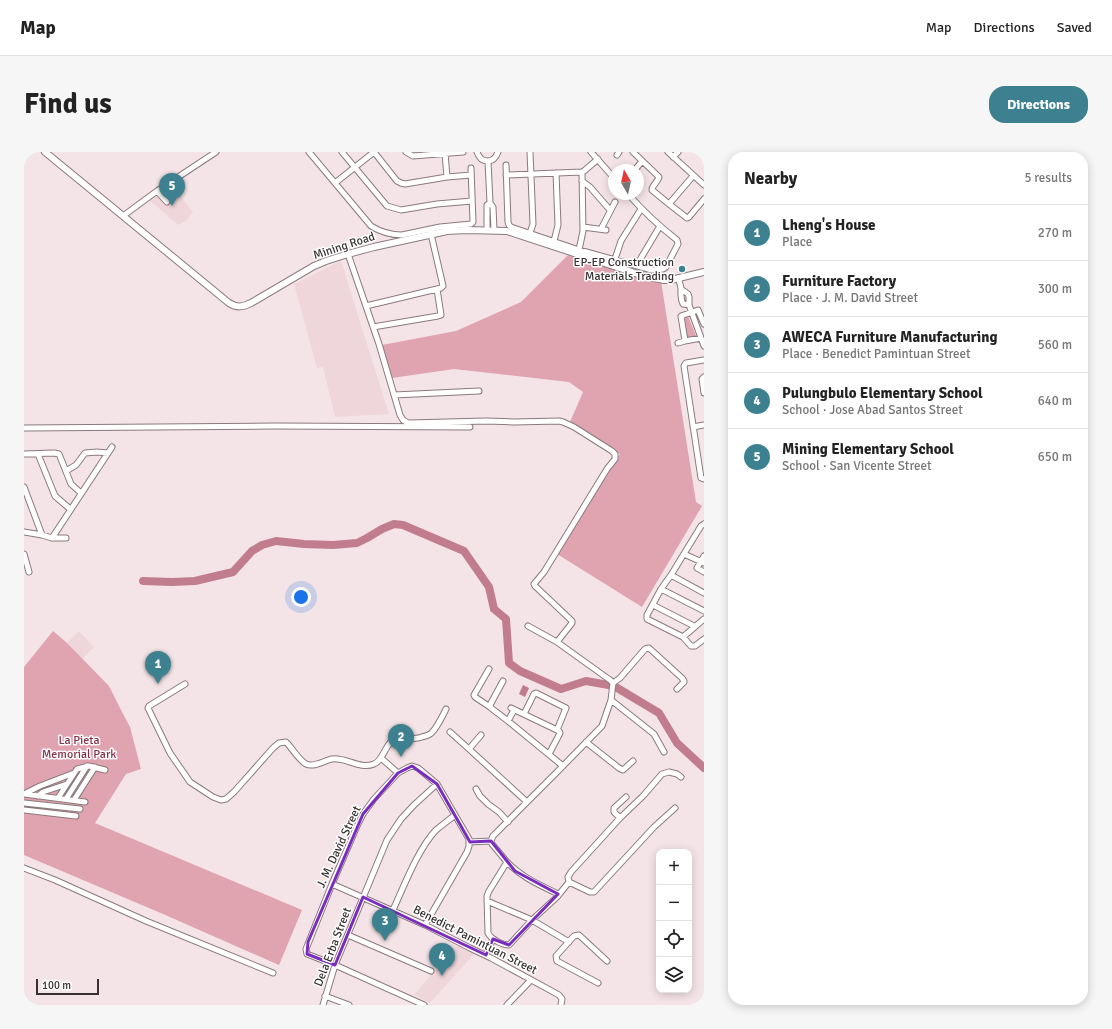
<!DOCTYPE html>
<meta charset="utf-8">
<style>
:root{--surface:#fff;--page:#f6f6f6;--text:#222;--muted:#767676;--line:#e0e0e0;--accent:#3d8190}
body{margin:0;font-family:Signika,sans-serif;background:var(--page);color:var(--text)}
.controls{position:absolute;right:12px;bottom:12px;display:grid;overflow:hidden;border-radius:8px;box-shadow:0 2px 10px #0003}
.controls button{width:36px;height:36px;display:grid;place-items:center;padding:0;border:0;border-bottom:1px solid var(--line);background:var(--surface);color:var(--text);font:20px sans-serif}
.compass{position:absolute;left:584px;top:12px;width:36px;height:36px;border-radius:50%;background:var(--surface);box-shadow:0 2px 10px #0003;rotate:351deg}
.scale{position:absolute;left:12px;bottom:10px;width:63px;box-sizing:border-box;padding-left:4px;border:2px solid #383132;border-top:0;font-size:11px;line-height:14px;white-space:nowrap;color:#383132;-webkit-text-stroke:3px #fff;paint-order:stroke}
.you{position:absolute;left:277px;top:445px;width:14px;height:14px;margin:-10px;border:3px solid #fff;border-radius:50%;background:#1a73e8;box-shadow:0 0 0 6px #1a73e833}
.badge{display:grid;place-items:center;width:26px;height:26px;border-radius:50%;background:var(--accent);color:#fff;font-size:13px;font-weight:700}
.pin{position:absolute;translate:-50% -33px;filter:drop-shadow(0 1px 2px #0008)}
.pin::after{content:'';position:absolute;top:21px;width:14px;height:12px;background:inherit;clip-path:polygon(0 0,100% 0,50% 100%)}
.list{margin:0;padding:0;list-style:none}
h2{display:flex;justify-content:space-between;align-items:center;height:52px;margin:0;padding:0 16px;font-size:17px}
h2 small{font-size:13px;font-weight:400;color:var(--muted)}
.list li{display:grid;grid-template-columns:26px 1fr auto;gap:12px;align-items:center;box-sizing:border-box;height:56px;padding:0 16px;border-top:1px solid var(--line)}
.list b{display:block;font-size:15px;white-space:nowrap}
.list p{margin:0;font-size:13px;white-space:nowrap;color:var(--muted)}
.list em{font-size:13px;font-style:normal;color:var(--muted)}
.icon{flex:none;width:22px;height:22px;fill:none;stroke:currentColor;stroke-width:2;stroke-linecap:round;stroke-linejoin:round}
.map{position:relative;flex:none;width:680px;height:853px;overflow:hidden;border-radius:16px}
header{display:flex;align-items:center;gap:24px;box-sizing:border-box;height:56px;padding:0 20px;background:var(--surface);border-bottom:1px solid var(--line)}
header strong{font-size:19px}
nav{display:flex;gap:22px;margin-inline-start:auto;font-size:14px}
.intro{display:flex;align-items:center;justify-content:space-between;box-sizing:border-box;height:96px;padding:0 24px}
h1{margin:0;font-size:28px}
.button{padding:10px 18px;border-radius:16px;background:var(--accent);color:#fff;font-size:14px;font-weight:700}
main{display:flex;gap:24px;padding:0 24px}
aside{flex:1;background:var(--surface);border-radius:16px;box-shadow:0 2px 10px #0003}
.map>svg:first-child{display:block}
.built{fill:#efd6db}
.green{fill:#e0a3b0}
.water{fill:#c17d8d}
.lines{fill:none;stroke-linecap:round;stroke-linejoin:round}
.river{stroke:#c17d8d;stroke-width:8}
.minor-casing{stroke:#8a7a7d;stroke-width:7}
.tertiary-casing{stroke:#8a7a7d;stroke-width:8}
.minor{stroke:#fff;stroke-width:5}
.tertiary{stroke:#fff;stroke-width:6}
.marked{fill:none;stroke:#7b2cbf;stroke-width:3;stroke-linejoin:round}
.poi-dot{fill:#3d8190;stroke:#fff;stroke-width:1.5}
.labels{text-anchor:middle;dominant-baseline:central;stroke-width:3;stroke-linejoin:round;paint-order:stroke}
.street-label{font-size:12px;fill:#383132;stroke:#fff}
.poi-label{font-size:12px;fill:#383132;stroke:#fff;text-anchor:end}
.park-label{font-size:12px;fill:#85314a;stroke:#fff}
</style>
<header>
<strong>Map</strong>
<nav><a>Map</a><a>Directions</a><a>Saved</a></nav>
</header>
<div class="intro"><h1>Find us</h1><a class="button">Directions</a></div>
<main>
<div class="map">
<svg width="680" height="853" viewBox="0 0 680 853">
<rect width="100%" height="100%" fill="#f5e4e7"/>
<path class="built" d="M 146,33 L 155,42 L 169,60 L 162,69 L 154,73 L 124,47 Z
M 317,109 L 365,262 L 311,265 L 299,215 L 293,216 L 270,132 Z
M 55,479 L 70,495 L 58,507 L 43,491 Z
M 435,793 L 450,802 L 406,851 L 390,843 L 430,796 Z"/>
<path class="green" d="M 544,103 L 637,129 L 672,350 L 678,354 L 618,455 L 533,402 L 596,302 L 546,270 L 559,240 L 545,230 L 430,217 L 368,226 L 358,193 L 432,179 L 497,150 Z
M 662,163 L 665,166 L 672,184 L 672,185 L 662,187 L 657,165 Z
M 29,479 L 43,491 L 85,534 L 97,558 L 106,575 L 117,617 L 102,622 L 71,671 L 278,758 L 255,813 L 139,762 L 0,703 L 0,515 Z"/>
<path class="water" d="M 499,533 L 505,536 L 501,545 L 495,542 Z"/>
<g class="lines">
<path class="river" d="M 119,429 L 148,430 L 171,429 L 209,420 L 228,399 L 238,393 L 252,389 L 280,392 L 309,393 L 333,391 L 343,386 L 358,377 L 370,372 L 379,373 L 440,399 L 465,435 L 470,457 L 482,467 L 485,511 L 496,519 L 537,537 L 562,529 L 590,534 L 635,561 L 653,591 L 680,616"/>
<g class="minor-casing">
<path id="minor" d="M 285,0 L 347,74 C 355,79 367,83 378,83 L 416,75 L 447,72 L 449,70 L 447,16
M 318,0 L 363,54 L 377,58 L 413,52 L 448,49
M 350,0 L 373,29 L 377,31 L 381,32 L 423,25 L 447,23
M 382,0 L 389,4 L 439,0
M 453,0 C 457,12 470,12 474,0
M 506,0 L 509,72 L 506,81
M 567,0 L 590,26
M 609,0 L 635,25 C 634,30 628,33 628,38 L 645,52
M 644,0 L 680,33
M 421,1 L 423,25
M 593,3 L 595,0
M 649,5 L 654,0
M 464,9 L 466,51 L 469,55 L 470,78
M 482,13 L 484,70 L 485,73 L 487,75 L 555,98 L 628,118 L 639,117 L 642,115 L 654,92 L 653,88 C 635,74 619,59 604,42
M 611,18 L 618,9
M 482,23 L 558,20 L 560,19 L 574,7
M 669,24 L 645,52 L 663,66 L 665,65 L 680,47
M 558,29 L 566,35 L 586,58
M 311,31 L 350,0
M 133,39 L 143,50
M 99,64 L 133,39 L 192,0
M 559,75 L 582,78
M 577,77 L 591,50
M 463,78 L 463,53 L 466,51
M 530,89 L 534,73 L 532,21
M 555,98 L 559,79 L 558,20
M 324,102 L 355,192 L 376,263 L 379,268 L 384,271 L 463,269 L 490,270 L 535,269 L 539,270 L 550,275 L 588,299 L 591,302 L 591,307 L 583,317 L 520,420 L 510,432 L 511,434 L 548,469 L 548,471 L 533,490
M 591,107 L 597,89 L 617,57
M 614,114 L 617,106 L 636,74
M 654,126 C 655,129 657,134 657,137 C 657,143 656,146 659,152 L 665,153
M 657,137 L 664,142 L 665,145 L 665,153 L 680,194
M 342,154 L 413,137 L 417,136 L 419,134 L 407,82
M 349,175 L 414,164 L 417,163 L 413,137
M 677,186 L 661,189 L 657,164 L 674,158 L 680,172
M 654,191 L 661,189
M 680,208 L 662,211 L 660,214 L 677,326 L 680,327
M 680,225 L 678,227 L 680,241
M 370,243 L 455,239
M 669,275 L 680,273
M 0,276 L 250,274 L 446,275
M 0,302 L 30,301 L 35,302 L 47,332 L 57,341
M 14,302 L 31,344 L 46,357
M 42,319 L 52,313 L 61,301 L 73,300 L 84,301
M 0,335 L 18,383
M 680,372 L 677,374 L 647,423 L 637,437 L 623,463 L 623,467 L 659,485 L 667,494 L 671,494 L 680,487
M 0,380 L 18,383 L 28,386 L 42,386
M 28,386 L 88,295
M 0,402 L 5,420
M 660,402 L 680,411
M 680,404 L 673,416 L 680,420
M 647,423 L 680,441
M 637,437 L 680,459
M 629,453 L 670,474
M 504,474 L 533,490 L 586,528 L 589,531 L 587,548 L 578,574 L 534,619 L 469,684 L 467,689 L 468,692 L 483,710 L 465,739 L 463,744 L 464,781 C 467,787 478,793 485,793 L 508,768 L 533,745 L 545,730 L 544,725 L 547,720 L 596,666 L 619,644 L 638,622 L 645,620 L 653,622 L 657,625
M 659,485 L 680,467
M 465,517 L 450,543 L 451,545 L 466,555
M 479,529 L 466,553 L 467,556 L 484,569
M 589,531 L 596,526 L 621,497 L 625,496 L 658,526 L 660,529 L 660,530 L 653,537
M 161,532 L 125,554 L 124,556 L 146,601 L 166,630 L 189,645 L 197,648 L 202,647 L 210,640 L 249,596 L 255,591 L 262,590 L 264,592 C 268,597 276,609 282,612 C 290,616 301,608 308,607 C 322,605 336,618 350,612 C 359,609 361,592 371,586 C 375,584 381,587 385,587 C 388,587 391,586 394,586 C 398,585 403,584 406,582 C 412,578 419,563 422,557
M 587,548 L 630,582 L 640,600
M 487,556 L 535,579 L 536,581 L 535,583 L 525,602
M 490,558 L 484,569 L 539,614
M 500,562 L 510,542 L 512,541 L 542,556 L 533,578
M 426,580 L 445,597
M 457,583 L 445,597 L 503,650
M 562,590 L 595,616 L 599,618 L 609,609
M 357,606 L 374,621
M 452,637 L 456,644 L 464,652 L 475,660 L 484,670
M 0,642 L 61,650
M 0,642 L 16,634 L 50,621
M 14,644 L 19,640 L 43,632
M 34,646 L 53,617 L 65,614 L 81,618
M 42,647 L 63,614
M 50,648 L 71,615
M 0,651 L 56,657
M 0,658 L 52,664
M 596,666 L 590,660 L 590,656 L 602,645
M 446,690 L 467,689
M 483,710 C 497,725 516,733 534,742
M 0,716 L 31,728 L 122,769 L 249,821
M 545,730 L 566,740 L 570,740 L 630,675 L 651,656
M 308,732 L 401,773 L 446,796 L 467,806 L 535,843 L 538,847 L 537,853
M 463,749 L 508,768 L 545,790
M 369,758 C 380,734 394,697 412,678 C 418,673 425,668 431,663
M 324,783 L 407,819
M 462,803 L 469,787
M 574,831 L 533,809 L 532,804 L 550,784 L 555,783 L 583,809
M 301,844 L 325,853
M 299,853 L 311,813 L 363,688 L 377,667 L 390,653 L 413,632
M 400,853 L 311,813 L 283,802 L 282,797 L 308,732 L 333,674 L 339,662 L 350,647 L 374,621 L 383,616 L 388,614 L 394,616 L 413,632 L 431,663 L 445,687 L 445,694 L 443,700 L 401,773
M 483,853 L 507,828"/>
</g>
<g class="tertiary-casing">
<path id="tertiary" d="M 21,0 L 205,151 C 213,156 219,155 227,151 L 290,114 L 302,109 L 324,102 L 350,95 L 423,79 L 442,78 L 483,79 L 617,123 L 640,128 L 647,128 L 680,120"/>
</g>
<use href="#minor" class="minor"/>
<use href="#tertiary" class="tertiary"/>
</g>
<path class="marked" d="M 388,614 L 413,632 L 446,690 L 467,689 L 491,719 L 534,742 L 485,793 L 469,787 L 462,803 L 339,745 L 311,813 L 283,802 L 284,790 L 339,662 L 374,621 Z"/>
<circle class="poi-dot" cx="658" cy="117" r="4"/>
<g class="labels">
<g class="street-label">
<text transform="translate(320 94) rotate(-18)">Mining Road</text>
<text transform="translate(315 695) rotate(-65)">J. M. David Street</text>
<text transform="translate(451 788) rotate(27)">Benedict Pamintuan Street</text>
<text transform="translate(309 795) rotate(-69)">Dela Erba Street</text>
</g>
<g class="poi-label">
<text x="650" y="110">EP-EP Construction<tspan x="650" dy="14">Materials Trading</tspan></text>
</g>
<g class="park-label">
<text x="55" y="588">La Pieta<tspan x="55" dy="14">Memorial Park</tspan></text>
</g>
</g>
</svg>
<div class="controls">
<button>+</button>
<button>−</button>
<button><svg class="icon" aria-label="locate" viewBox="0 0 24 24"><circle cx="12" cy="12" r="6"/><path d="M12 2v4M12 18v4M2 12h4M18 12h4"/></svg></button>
<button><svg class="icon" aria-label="layers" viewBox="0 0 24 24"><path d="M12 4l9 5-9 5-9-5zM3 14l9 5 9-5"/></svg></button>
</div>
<svg class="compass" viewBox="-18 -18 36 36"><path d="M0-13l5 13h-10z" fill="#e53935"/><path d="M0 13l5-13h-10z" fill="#767676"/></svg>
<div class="scale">100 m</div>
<div class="you"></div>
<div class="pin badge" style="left:134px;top:532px">1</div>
<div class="pin badge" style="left:377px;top:605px">2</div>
<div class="pin badge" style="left:361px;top:789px">3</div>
<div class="pin badge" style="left:418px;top:824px">4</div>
<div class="pin badge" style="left:148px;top:54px">5</div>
</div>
<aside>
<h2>Nearby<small>5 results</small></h2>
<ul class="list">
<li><span class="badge">1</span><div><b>Lheng's House</b><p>Place</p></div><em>270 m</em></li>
<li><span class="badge">2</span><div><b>Furniture Factory</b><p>Place · J. M. David Street</p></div><em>300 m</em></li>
<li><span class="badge">3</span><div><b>AWECA Furniture Manufacturing</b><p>Place · Benedict Pamintuan Street</p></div><em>560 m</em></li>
<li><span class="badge">4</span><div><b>Pulungbulo Elementary School</b><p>School · Jose Abad Santos Street</p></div><em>640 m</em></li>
<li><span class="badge">5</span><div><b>Mining Elementary School</b><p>School · San Vicente Street</p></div><em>650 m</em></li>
</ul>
</aside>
</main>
